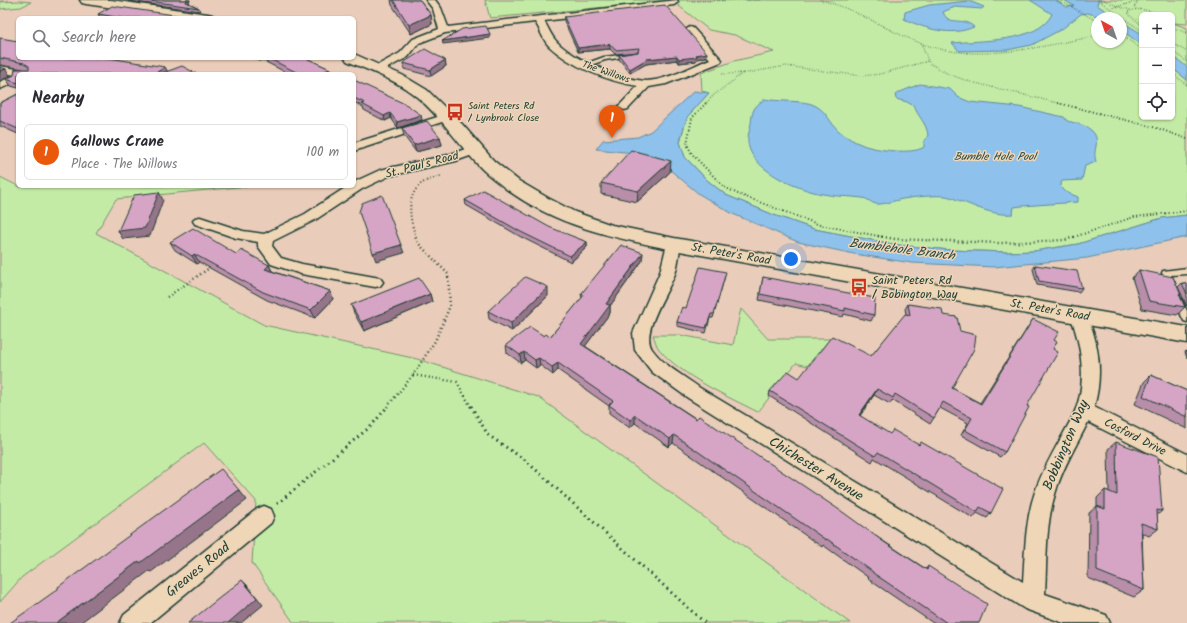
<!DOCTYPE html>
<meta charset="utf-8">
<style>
:root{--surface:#fff;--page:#f2f2f3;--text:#2b2b33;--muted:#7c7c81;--line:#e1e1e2;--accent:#ea580c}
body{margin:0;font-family:Kalam,sans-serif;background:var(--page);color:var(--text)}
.controls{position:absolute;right:12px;top:12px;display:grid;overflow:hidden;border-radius:6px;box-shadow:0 1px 3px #0004}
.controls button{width:36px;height:36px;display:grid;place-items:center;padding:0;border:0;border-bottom:1px solid var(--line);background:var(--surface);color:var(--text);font:20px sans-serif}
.compass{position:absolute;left:1091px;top:12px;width:36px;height:36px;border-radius:50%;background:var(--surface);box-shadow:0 1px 3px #0004;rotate:320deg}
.you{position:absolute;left:791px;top:259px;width:14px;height:14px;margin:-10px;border:3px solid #fff;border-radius:50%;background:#1a73e8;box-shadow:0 0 0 6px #1a73e833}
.badge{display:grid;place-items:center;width:26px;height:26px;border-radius:50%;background:var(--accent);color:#fff;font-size:13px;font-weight:700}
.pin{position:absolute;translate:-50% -33px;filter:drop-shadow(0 1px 2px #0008)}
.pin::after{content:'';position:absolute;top:21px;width:14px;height:12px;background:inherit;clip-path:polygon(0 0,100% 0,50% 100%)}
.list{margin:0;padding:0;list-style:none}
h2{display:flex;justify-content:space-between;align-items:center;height:52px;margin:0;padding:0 16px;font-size:17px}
h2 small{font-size:13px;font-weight:400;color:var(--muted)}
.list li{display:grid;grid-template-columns:26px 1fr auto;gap:12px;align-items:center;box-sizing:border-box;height:56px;margin:0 8px 8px;padding:0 8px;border:1px solid var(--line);border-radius:6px}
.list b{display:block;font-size:15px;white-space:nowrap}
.list p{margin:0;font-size:13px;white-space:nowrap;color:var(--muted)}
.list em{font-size:13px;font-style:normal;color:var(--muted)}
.icon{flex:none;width:22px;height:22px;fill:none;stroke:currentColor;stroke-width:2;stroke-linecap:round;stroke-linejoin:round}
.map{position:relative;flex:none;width:1187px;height:623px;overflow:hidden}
.search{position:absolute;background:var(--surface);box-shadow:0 1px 3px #0004;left:16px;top:16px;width:340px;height:44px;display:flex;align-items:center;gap:10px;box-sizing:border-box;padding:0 14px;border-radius:6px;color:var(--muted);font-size:15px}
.panel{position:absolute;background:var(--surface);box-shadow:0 1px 3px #0004;left:16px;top:72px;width:340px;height:116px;border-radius:6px}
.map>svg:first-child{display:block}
.green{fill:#c4eba6;stroke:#72946d;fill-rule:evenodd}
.water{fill:#8ec1eb;stroke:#628ca2}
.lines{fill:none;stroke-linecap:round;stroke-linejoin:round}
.lane-casing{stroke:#1f3d34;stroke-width:3}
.street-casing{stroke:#1f3d34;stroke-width:3}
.secondary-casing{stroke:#1f3d34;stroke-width:3}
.path-far3{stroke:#1f3d34;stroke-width:1.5;stroke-dasharray:0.5 2;stroke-linecap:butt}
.path-far2{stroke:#1f3d34;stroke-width:2;stroke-dasharray:1 2.5;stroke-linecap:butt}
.path-far1{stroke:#1f3d34;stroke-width:2.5;stroke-dasharray:1 3;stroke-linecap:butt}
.path{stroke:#1f3d34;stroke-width:3;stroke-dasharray:1.5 4;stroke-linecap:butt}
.lane{fill:#eed6b6;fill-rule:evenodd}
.street{fill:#eed6b6;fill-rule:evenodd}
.secondary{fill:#eed6b6;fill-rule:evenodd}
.wall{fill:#b88ea9;stroke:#1f3d34}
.shaded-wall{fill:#96748a;stroke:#1f3d34}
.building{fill:#d6a5c5;stroke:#1f3d34}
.labels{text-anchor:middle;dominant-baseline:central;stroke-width:3;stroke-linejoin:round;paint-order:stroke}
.far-street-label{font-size:10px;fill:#1f3d34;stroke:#eed6b6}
.far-poi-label{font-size:10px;fill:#1f3d34;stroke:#eed6b6;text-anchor:start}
.far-water-label{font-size:11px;font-style:italic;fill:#2a4a46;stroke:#eed6b6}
.street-label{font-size:12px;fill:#1f3d34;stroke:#eed6b6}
.poi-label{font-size:12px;fill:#1f3d34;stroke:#eed6b6;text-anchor:start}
.water-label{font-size:13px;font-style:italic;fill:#2a4a46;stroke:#eed6b6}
.near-street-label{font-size:14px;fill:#1f3d34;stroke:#eed6b6}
</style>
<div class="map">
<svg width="1187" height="623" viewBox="0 0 1187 623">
<rect width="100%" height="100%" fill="#e9ccb9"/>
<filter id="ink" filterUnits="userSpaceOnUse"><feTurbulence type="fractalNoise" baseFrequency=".025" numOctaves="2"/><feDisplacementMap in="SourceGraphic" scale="8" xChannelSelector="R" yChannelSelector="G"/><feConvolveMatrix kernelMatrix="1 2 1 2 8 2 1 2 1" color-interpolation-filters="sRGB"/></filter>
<g filter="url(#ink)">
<path class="green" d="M 485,0 L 1187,0 L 1187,24 L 1173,23 L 1187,28 L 1187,215 L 1162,218 L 1078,244 L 1034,251 L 1007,252 L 950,250 L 898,245 L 814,229 L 774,215 L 726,195 L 707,180 L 685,157 L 680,142 L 684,127 L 688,116 L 709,93 L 702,91 L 701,73 L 734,61 L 774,52 L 735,35 L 709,30 L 674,2 L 669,1 L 490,18 ZM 1142,15 L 1172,15 L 1172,117 L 1142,117 ZM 1097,18 L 1121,18 L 1121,42 L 1097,42 Z
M 20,1 L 31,2 L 21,7 L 0,9 L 0,2 Z
M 0,177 L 20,187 L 25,186 L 248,186 L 116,199 L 96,233 L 264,325 L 417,359 L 538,397 L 850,623 L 294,623 L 252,563 L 256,501 L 204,443 L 22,577 L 0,602 Z
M 741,309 L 768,339 L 830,339 L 807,366 L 796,363 L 758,412 C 728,397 680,375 659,349 C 656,346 655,339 653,335 L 680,335 L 733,345 Z"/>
<path class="water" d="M 1030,0 L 1055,0 L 1067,7 L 1074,6 L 1064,0 L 1101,0 L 1098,1 L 1097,5 L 1117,18 L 1103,18 L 1088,13 L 1081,14 L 1062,29 L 1032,45 L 1007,50 L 959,51 L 952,43 C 980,40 1038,43 1052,14 Z
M 969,1 L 984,7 L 982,9 L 955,7 L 943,12 C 947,23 956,20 965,22 C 968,23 972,25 974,27 C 951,37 926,29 904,19 L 905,12 L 929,5 Z
M 1121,21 L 1142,34 L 1142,45 L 1121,30 Z
M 1172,55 L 1187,67 L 1187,80 L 1172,68 Z
M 920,84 L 950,89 L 958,97 L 970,102 L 1019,107 L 1064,117 L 1067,121 C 1080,124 1100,128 1096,146 C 1095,154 1094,152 1096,162 L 1085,166 L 1082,180 L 1062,181 L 1060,186 L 1066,192 L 1078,197 L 1078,202 L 1022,206 L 1014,207 L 1013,214 C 996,216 978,208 963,202 C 957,200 951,197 946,196 C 932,195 916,197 903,199 C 896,200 883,205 876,204 C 871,203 867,198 862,198 C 849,196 836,197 823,194 C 797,190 739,166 749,132 C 754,115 748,110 765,99 C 778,102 805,100 814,105 C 826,110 830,123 839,131 C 846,137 855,142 863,145 C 876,150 913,155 924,147 L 924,142 L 928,135 C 926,122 918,117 914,106 L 907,102 L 896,99 L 895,95 L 900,92 Z
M 694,91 L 709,93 L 688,116 L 684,127 L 680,142 L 685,157 L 707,180 L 726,195 L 774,215 L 814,229 L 898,245 L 950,250 L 1007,252 L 1034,251 L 1078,244 L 1162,218 L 1187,215 L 1187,237 L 1087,258 L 994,267 L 912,263 L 854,254 L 798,242 L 733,214 L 699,194 L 652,155 L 596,149 L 603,140 L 638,137 L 651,131 Z"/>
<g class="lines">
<g class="lane-casing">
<path id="lane" d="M 629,54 L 631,55 L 631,56 L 605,60 L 585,67 L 582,65 L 604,57 Z
M 1187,268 L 1187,274 L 1171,275 L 1175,284 L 1174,286 L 1168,286 L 1162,273 L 1163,271 Z
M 1178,297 L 1181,298 L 1187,311 L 1187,322 L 1184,321 L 1174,300 Z"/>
</g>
<g class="street-casing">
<path id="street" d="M 426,0 L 435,0 L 441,8 L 448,27 L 677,0 L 678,2 L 674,5 L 544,21 C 548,27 551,36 557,42 C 573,59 623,80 646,81 C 666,81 692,66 710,59 L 685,30 L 690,27 L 693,28 L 722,60 L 721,62 L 666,84 L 649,87 L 628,109 L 624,110 L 618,107 L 638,86 C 609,82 570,66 549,46 C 543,40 540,29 535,22 L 445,33 L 419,43 L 408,57 L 382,71 L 374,71 L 373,69 L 374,67 L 400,53 L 413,39 L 439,29 L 433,9 Z
M 0,66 L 28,71 L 33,74 L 18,74 L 18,81 L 0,89 L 0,82 L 15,75 L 0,72 Z
M 447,114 L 451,115 L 453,117 L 451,119 L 354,151 L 354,143 Z
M 474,146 L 478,147 L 480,150 L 478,153 L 456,161 L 389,176 L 362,189 L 315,220 L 273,241 L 272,246 L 281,258 L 302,264 L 380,278 L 383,282 L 380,286 L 375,287 L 301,274 L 271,264 L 258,246 L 258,242 L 236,238 L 195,224 L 193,221 L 195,218 L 200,217 L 243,231 L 264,234 L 305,214 L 348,186 L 354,186 L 354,182 L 380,170 L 448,155 Z
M 674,239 L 679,241 L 681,244 C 679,253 678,263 676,271 C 670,290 640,331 652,349 C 664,366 684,376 700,388 L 1023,582 C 1025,552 1025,521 1035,492 C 1044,465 1060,441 1073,416 C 1088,385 1082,346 1070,315 L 1072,311 L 1078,309 L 1084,311 C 1100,340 1103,376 1094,407 L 1187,454 L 1187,472 L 1088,422 C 1077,445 1063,466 1056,491 C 1045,524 1047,559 1045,594 L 1106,615 L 1110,623 L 1064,623 L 1025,609 L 688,398 L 652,372 L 635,350 L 633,333 L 660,272 L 667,244 L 669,241 Z
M 264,506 L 271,509 L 274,516 L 271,523 L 150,623 L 120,623 L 124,615 L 257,509 Z"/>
</g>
<g class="secondary-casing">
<path id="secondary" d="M 80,0 L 111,0 L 208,14 L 212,15 L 214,18 L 183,18 L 86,4 L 82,3 Z
M 354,54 L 402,75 L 427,90 L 462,124 L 494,161 L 519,181 L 548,198 L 575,212 L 612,225 L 674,238 L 1187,327 L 1187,343 L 674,250 C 615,238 555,226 505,188 C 498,182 489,176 482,169 C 459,146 442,117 417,97 C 397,80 370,71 347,61 L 345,58 L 354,58 Z"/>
</g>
<path class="path-far3" d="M 820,0 C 856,8 888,32 923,44 C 980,64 1040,46 1097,36
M 1059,0 L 1097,21
M 1098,0 L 1142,31
M 1104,0 L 1119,7 L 1131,10
M 0,1 L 10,0
M 687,1 L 760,0
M 1112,8 L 1142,0
M 1136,9 L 1134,6 L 1138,2
M 1142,25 L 1129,15 L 1128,12 C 1138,7 1149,10 1159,15
M 1172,27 L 1187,33
M 1121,35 L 1142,49
M 921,43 L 929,63 L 948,74 L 971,82 L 1062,104
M 1172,43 L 1187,52
M 1172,51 L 1187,62
M 1172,73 L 1187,85
M 722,74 L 747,73 L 786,66 L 862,76 L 880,74 L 928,61
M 705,104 L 714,95 L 743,73"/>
<path class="path-far2" d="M 706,103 L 692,118 L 687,144 L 692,154 L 724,187 L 738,194 L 820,225 L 884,237
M 1058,103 L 1157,128 L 1187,139
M 416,237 C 410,221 405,197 421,184 C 426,180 435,178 441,176
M 1074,237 L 1134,217 L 1187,211"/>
<path class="path-far1" d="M 878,236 L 895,239 L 1000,243 L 1065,240 L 1077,236
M 167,297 L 211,267
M 413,375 L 457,382 L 471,407
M 387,407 L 413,375 L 435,341 L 450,306 L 448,274 L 418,243 L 415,236"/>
<path class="path" d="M 471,406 L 488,435 L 525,460 L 705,623
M 277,504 L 371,426 L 388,406"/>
<use href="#lane" class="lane"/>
<use href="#street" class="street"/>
<use href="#secondary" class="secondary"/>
</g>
<path class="wall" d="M 128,0 L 190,0 L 189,3 L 199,8 L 200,11 L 129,1 Z
M 391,0 L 420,0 L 431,15 L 432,24 L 411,34 L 392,5 Z
M 98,14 L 181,16 L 218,18 L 100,18 Z
M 564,17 L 706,57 L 697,59 L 696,61 L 679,63 L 677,60 L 646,64 L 630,73 L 619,59 L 619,55 L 638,52 L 615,54 L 610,49 L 578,52 L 564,21 Z
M 0,38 L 18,58 L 197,74 L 18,74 L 18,88 L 11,86 L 6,79 L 14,75 L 23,69 L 0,65 Z
M 252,58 L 306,58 L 330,69 L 331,71 L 341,74 L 289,74 L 262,60 L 259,61 Z
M 445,60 L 446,66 L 431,76 L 404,69 L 403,63 Z
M 354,80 L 422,120 L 398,128 L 391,118 L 385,121 L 364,110 L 363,107 L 354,102 Z
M 18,94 L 18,134 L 0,126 L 0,103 Z
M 402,128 L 440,137 L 442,145 L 416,152 L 404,136 Z
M 670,172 L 637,202 L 601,194 L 601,183 Z
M 465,200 L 587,242 L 587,247 L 571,262 L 521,237 L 466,205 Z
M 170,242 L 236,254 L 269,265 L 272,271 L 330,291 L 333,299 L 315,318 L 267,300 L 199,262 L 197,264 L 175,250 Z
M 642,261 L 610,306 L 610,313 L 585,346 L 926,569 L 928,566 L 979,623 L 933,623 L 868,579 L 869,578 L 823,545 L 822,547 L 673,443 L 669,447 L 635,423 L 630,428 L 609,413 L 609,406 L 558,370 L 553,375 L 540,365 L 536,368 L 525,360 L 521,363 L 507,353 L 506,345 L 544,336 L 550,337 L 582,298 L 581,294 Z
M 1035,265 L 1082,288 L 1079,292 L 1037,285 L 1033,269 Z
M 1139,270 L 1181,295 L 1180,297 L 1185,307 L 1177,315 L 1142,309 L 1132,278 Z
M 725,276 L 713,318 L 710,318 L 706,333 L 677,326 L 677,322 L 686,308 Z
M 763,277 L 874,315 L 871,321 L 844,314 L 843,317 L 759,300 Z
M 1182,283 L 1187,284 L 1187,306 L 1178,287 Z
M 430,294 L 432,302 L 364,331 L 354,313 L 351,305 Z
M 548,296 L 512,331 L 489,319 L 488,311 Z
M 908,304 L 952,388 L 980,403 L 1033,319 L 1054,340 L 1053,349 L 1027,406 L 1005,452 L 1000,457 L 961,435 L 968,423 L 940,408 L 930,424 L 892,400 L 890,404 L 874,395 L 860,416 L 991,513 L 987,518 L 977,513 L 973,518 L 874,458 L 872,462 L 769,396 L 770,391 L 871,356 L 906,314 L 905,309 Z
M 1187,350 L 1187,358 L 1185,352 Z
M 1151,375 L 1187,391 L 1187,429 L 1135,404 L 1144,382 Z
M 1116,442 L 1162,511 L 1157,515 L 1158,529 L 1149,536 L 1142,533 L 1144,590 L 1134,597 L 1088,578 L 1089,513 L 1097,506 L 1097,498 L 1105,490 L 1109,492 L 1108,449 Z"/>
<path class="shaded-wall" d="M 187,0 L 190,0 L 188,5 L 186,2 Z
M 431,15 L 432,24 L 411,34 L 409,25 Z
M 490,34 L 490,38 L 443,44 L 442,41 Z
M 610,44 L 610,49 L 578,52 L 578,48 Z
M 707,53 L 706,57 L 697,59 L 696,61 L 679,63 L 679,59 Z
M 677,56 L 677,60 L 646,64 L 630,73 L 630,69 L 647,59 Z
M 257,58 L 261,58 L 262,60 L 259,61 Z
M 445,60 L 446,66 L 431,76 L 430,70 Z
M 165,67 L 169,74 L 163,73 L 164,74 L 154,74 Z
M 6,69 L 10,76 L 0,81 L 0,71 Z
M 330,69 L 332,74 L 317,74 Z
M 390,113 L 391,118 L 385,121 L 384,116 Z
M 421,115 L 422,120 L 398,128 L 397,122 Z
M 440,137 L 442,145 L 416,152 L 414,145 Z
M 671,161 L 670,172 L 637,202 L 638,191 Z
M 159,192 L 163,200 L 150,236 L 123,239 L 118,231 Z
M 587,242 L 587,247 L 571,262 L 570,256 Z
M 401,245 L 404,253 L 376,261 L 373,253 Z
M 643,253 L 642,261 L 610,306 L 610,313 L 581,352 L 581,344 L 606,304 Z
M 194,254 L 199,262 L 197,264 L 192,256 Z
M 269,265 L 273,273 L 265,269 Z
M 548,287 L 548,296 L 512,331 L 511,323 Z
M 330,291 L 333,299 L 315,318 L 311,310 Z
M 430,294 L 432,302 L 364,331 L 361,322 Z
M 524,352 L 525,360 L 521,363 L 520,355 Z
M 539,358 L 540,365 L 536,368 L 535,360 Z
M 558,363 L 558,370 L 553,375 L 552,367 Z
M 877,389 L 874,395 L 856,421 L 859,415 Z
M 635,415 L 635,423 L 630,428 L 630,420 Z
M 674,435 L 673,443 L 669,447 L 670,439 Z
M 239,490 L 247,500 L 151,572 L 149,571 L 80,623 L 56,623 L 139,561 Z
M 242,580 L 248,586 L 263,605 L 241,623 L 228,623 Z"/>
<path class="building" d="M 143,0 L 187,0 L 186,2 L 199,8 Z
M 393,0 L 420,0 L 431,15 L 409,25 Z
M 665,5 L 707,53 L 696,55 L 697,57 L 679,59 L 677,56 L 647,59 L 630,69 L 619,55 L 638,52 L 639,48 L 615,50 L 610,44 L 578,48 L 564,17 Z
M 112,6 L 181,16 L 214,15 L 217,17 L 215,18 L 122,18 L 98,14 Z
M 486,26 L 490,34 L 442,41 L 462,29 Z
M 0,38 L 18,41 L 18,58 L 109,58 L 165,67 L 154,74 L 18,74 L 18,83 L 6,79 L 14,75 L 15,69 L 29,69 L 29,66 L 24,63 L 0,58 Z
M 425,49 L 445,60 L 430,70 L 403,63 Z
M 268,58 L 306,58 L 330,69 L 317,74 L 300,74 Z
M 182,66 L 197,74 L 165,74 L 163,73 Z
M 0,67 L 6,69 L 0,71 Z
M 333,70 L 341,74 L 325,74 Z
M 354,80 L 407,105 L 421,115 L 397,122 L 390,113 L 384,116 L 362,104 L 365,103 L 354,98 Z
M 18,94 L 18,129 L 0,121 L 0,103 Z
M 427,121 L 440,137 L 414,145 L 402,128 Z
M 631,150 L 671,161 L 638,191 L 601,183 Z
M 483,190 L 549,227 L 587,242 L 570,256 L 521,232 L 465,200 Z
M 159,192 L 145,228 L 118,231 L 134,195 Z
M 382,195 L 401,245 L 373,253 L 359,212 L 362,203 Z
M 193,228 L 236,254 L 241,250 L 269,265 L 265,269 L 330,291 L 311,310 L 263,292 L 194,254 L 192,256 L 170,242 Z
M 621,245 L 643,253 L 606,304 L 610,305 L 581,344 L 696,419 L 699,416 L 844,513 L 884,542 L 927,570 L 928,566 L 987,604 L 979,623 L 947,623 L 873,573 L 873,572 L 827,539 L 826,540 L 674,435 L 670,439 L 635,415 L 630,420 L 609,405 L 613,401 L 558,363 L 552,367 L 539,358 L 535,360 L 524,352 L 520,355 L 506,345 L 530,327 L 544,336 L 546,334 L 550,337 L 584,295 L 581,294 Z
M 1035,265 L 1077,271 L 1082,288 L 1039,281 Z
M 700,267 L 726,272 L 714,314 L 711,314 L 706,328 L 677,322 L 682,307 L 686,308 Z
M 1139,270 L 1173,277 L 1181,295 L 1179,294 L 1185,307 L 1149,301 Z
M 525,277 L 548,287 L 511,323 L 488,311 Z
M 763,277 L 875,298 L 874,315 L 845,308 L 845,311 L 760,294 Z
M 419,278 L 430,294 L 361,322 L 351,305 Z
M 1182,283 L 1187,284 L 1187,294 Z
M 908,304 L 942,309 L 943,315 L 957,317 L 960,331 L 976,335 L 974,349 L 952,388 L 981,404 L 1033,319 L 1059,332 L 1054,340 L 1057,342 L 1053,349 L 1058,352 L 1027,406 L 1029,407 L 1005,452 L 965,430 L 972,418 L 943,402 L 934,418 L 895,394 L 893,398 L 877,389 L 859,415 L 890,434 L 893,430 L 919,445 L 921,442 L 1003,489 L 991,513 L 980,507 L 977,512 L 878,452 L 875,456 L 770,391 L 788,371 L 799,378 L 832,336 L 871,356 L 905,314 L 910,315 Z
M 1151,375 L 1187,391 L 1187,417 L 1143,396 Z
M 1116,442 L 1158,457 L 1162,511 L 1157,510 L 1158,529 L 1141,523 L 1144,590 L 1097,571 L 1097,506 L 1105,509 L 1105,490 L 1117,495 Z
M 221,469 L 239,490 L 140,563 L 139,561 L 56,623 L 10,623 L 58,589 L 58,587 Z
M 242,580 L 257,598 L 228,623 L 188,623 Z"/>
</g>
<defs>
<g id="bus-bare" transform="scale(1.38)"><path d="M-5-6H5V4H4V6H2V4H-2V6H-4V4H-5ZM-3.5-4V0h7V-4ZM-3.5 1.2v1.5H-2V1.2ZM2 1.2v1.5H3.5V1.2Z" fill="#c8321e" stroke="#eed6b6" stroke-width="2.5" paint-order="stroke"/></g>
</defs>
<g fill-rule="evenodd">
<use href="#bus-bare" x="455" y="112"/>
<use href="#bus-bare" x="859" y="287"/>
</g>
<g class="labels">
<g class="far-street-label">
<text transform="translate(606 72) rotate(19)">The Willows</text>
</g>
<g class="far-poi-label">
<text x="468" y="106">Saint Peters Rd<tspan x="468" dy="12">/ Lynbrook Close</tspan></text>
</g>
<g class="far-water-label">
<text x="995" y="157">Bumble Hole Pool</text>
</g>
<g class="street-label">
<text transform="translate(422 165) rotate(-15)">St. Paul's Road</text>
<text transform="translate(731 254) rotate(10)">St. Peter's Road</text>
<text transform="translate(1050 310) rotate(10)">St. Peter's Road</text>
<text transform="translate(1135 437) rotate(27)">Cosford Drive</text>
</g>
<g class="poi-label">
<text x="872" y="280">Saint Peters Rd<tspan x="872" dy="14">/ Bobington Way</tspan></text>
</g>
<g class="water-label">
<text transform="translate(902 250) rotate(7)">Bumblehole Branch</text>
</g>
<g class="near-street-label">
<text transform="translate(1066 445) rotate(-67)">Bobbington Way</text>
<text transform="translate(816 469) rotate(32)">Chichester Avenue</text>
<text transform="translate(198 570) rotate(-39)">Greaves Road</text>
</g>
</g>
</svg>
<div class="controls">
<button>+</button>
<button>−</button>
<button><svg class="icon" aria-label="locate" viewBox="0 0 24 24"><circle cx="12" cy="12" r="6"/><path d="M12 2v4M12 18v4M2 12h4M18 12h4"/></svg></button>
</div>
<svg class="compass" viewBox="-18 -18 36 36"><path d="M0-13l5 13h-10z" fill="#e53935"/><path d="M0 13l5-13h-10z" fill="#7c7c81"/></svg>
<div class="you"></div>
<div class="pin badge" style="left:612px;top:138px">1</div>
<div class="search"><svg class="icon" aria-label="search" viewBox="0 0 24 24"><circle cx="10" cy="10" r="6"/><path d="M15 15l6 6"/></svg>Search here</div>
<section class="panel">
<h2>Nearby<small></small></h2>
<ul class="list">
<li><span class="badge">1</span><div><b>Gallows Crane</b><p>Place · The Willows</p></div><em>100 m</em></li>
</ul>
</section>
</div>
